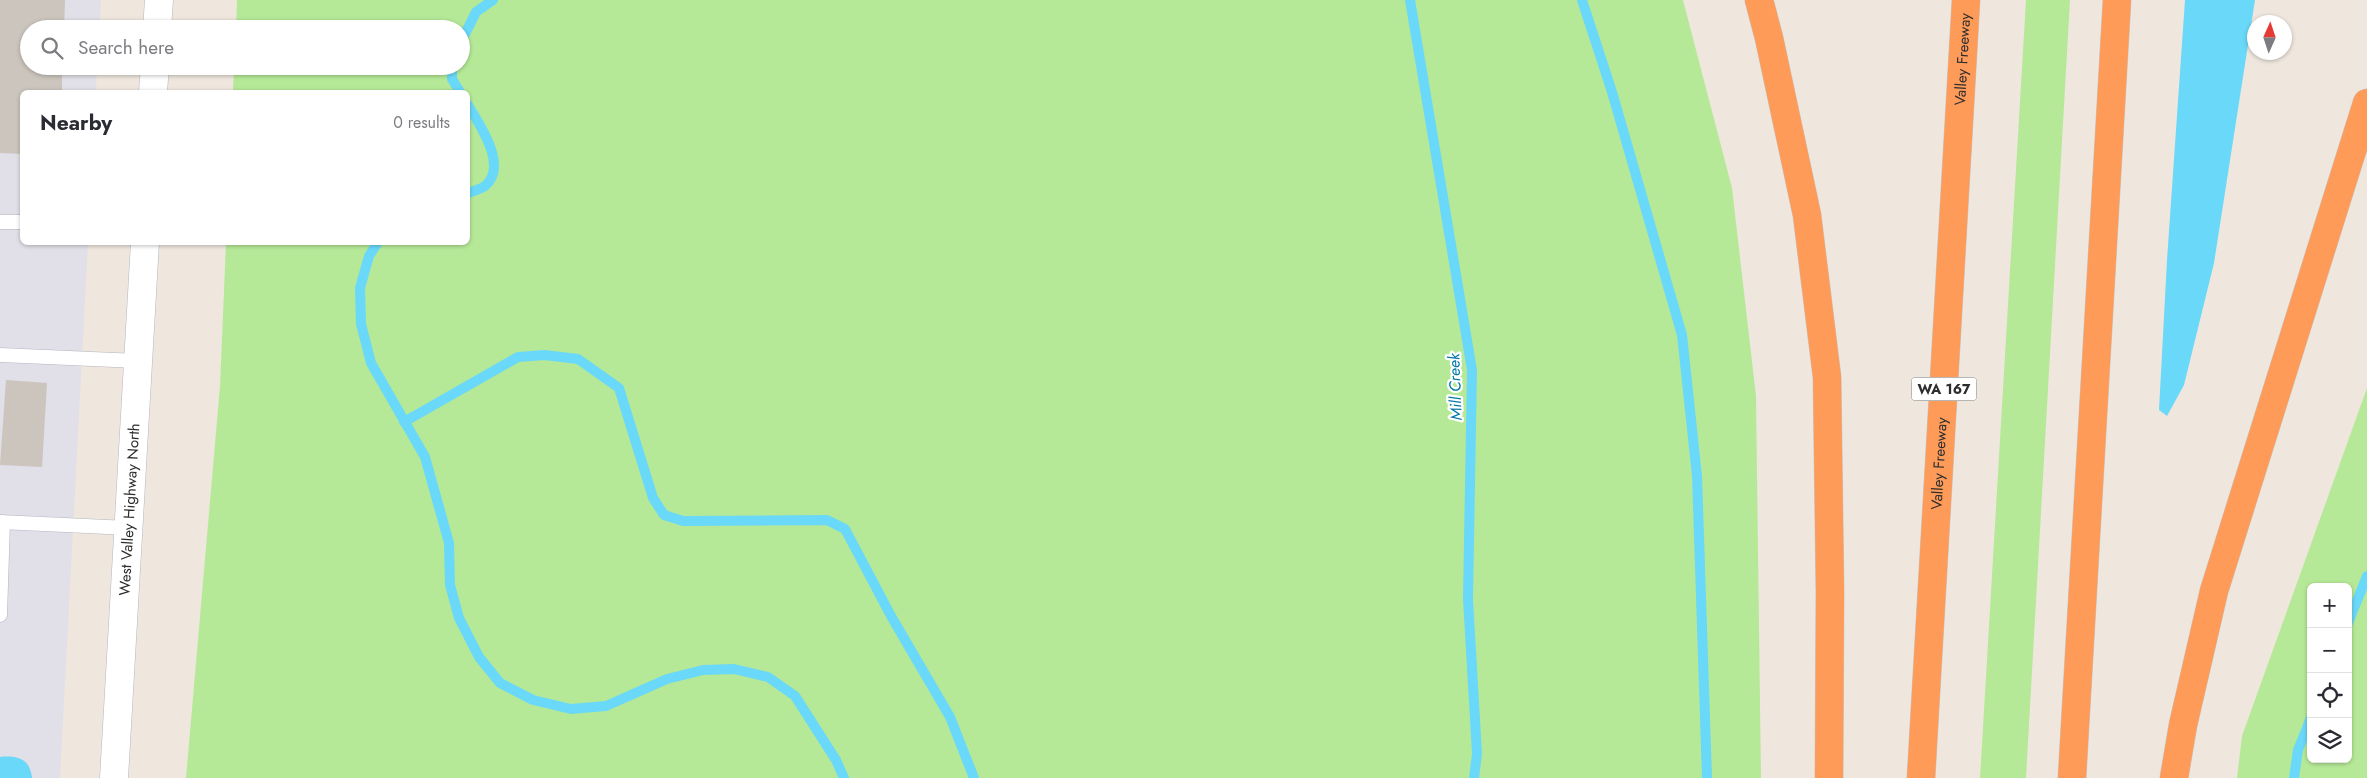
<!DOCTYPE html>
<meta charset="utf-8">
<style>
:root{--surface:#fff;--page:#f2f2f3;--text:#2b2b33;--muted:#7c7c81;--line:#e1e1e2}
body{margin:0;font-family:Jost,sans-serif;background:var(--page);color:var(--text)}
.controls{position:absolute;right:15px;bottom:15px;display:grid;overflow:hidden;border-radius:8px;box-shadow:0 1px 4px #0004}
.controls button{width:45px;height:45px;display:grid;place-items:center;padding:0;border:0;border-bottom:1px solid var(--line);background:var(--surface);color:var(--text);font:25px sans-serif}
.compass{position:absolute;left:2247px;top:15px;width:45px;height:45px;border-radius:50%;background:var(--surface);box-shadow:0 1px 4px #0004;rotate:3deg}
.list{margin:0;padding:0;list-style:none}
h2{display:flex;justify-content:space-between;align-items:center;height:65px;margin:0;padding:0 20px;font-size:21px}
h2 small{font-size:16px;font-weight:400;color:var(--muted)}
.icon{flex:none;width:28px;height:28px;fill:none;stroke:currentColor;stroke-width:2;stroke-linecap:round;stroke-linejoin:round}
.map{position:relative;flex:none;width:2367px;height:778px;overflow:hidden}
.search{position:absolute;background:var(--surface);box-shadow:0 1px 4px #0004;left:20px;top:20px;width:450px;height:55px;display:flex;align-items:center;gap:12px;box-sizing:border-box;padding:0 18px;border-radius:28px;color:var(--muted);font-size:19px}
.panel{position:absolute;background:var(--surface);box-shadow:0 1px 4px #0004;left:20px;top:90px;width:450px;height:155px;border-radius:8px}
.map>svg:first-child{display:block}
.industrial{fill:#e1dfe7}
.green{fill:#b6e997;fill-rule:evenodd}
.water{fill:#6ad8f8}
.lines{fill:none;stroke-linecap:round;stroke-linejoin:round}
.stream{stroke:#6ad8f8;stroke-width:10}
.building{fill:#cbc5bd}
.lane-casing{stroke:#b2b6c1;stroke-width:15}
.secondary-casing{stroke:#b2b6c1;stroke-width:29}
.highway-casing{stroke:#c8c8c8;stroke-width:29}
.lane{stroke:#fff;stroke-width:14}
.secondary{stroke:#fff;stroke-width:28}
.highway{stroke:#ff9b59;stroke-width:28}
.labels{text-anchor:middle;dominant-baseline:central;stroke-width:4.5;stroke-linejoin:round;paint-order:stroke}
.shield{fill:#fff;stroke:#6c6c6c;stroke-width:1}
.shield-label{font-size:14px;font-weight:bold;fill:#2d2d2d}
.street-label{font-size:15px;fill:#2d2d2d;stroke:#fff}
.water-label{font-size:16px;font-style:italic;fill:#0377aa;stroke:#fff}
</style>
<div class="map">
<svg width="2367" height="778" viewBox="0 0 2367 778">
<rect width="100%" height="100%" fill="#efe7de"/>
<path class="industrial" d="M 0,0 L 101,0 L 99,29 L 29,29 L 29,66 L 97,66 L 96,92 L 22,92 L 22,242 L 88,243 L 60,778 L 0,778 Z"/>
<path class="green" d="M 237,0 L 1683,0 L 1732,188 L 1756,396 L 1761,778 L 186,778 L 220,386 L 226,243 L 468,242 L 468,92 L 233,92 L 234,66 L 461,66 L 461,29 L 236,29 Z
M 2026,0 L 2070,0 L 2026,778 L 1980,778 Z
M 2367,388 L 2367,778 L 2237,778 L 2242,736 ZM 2311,587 L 2348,587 L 2348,759 L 2311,759 Z"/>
<path class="water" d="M 2185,0 L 2255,0 L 2214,263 L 2184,385 L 2167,416 L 2159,410 L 2167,260 Z
M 0,757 C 18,755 30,759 32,778 L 0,778 Z"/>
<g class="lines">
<path class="stream" d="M 1410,0 L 1472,370 L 1468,599 L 1477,754 L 1474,778
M 1582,0 L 1612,92 L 1682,335 L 1697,476 L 1707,778
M 461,42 L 476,12 L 493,0
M 452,66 L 452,79 L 460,92
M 468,105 C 479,124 509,166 485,186 C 481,189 473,191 468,193
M 378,242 L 369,256 L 360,288 L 361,324 L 371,363 L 425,457 L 449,543 L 450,585 L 459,618 L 479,657 L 500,683 L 533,700 L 571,709 L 606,706 L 667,679 L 703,670 L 734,669 L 768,677 L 795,696 L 836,760 L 844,778
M 404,422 L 518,357 L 544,355 L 578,359 L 619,388 L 653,498 L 664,515 L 683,521 L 827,520 L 845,529 L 891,616 L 950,717 L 974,778
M 2348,623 L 2367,576
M 2294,778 L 2298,750 L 2311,718"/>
</g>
<path class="building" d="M 0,0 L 65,0 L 64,29 L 29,29 L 29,66 L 62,66 L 62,92 L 22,92 L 22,154 L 0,153 Z
M 6,380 L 47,383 L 42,467 L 0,465 Z"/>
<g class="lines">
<g class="lane-casing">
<path id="lane" d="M 0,222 L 22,222
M 0,355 L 138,361
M 0,522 L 129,528
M 0,615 L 3,522"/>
</g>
<g class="secondary-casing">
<g id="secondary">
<path d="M 157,29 L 159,0"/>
<path d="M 153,92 L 155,66"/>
<path id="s1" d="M 114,778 L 145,242"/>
</g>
</g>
<g class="highway-casing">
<g id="highway">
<path d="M 1759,0 L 1769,38 L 1807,215 L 1827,377 L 1830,592 L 1829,778"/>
<path id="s2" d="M 1921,778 L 1966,0"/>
<path d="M 2072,778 L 2117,0"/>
<path d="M 2174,778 L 2183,725 L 2214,591 L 2367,103"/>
</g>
</g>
<use href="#lane" class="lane"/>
<use href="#secondary" class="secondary"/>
<use href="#highway" class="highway"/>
</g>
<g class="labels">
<rect class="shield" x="1911.5" y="377.5" width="65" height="23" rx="4"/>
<g class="shield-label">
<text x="1944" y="389">WA 167</text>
</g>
<g class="street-label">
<text stroke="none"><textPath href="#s2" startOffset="720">Valley Freeway</textPath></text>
<text stroke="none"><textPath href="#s2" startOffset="315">Valley Freeway</textPath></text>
<text stroke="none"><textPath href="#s1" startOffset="269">West Valley Highway North</textPath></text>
</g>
<g class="water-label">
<text transform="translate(1455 387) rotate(-92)">Mill Creek</text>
</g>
</g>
</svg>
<div class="controls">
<button>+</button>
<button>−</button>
<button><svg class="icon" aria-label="locate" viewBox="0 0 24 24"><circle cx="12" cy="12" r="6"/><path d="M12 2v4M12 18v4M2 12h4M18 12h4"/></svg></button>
<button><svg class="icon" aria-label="layers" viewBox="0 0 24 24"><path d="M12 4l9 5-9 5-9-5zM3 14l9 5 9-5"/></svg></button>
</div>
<svg class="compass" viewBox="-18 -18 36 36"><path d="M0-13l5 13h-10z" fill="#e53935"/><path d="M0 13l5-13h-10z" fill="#7c7c81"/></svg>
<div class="search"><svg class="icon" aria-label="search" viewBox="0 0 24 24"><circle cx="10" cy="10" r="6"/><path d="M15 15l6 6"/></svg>Search here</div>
<section class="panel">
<h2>Nearby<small>0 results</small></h2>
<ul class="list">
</ul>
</section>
</div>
